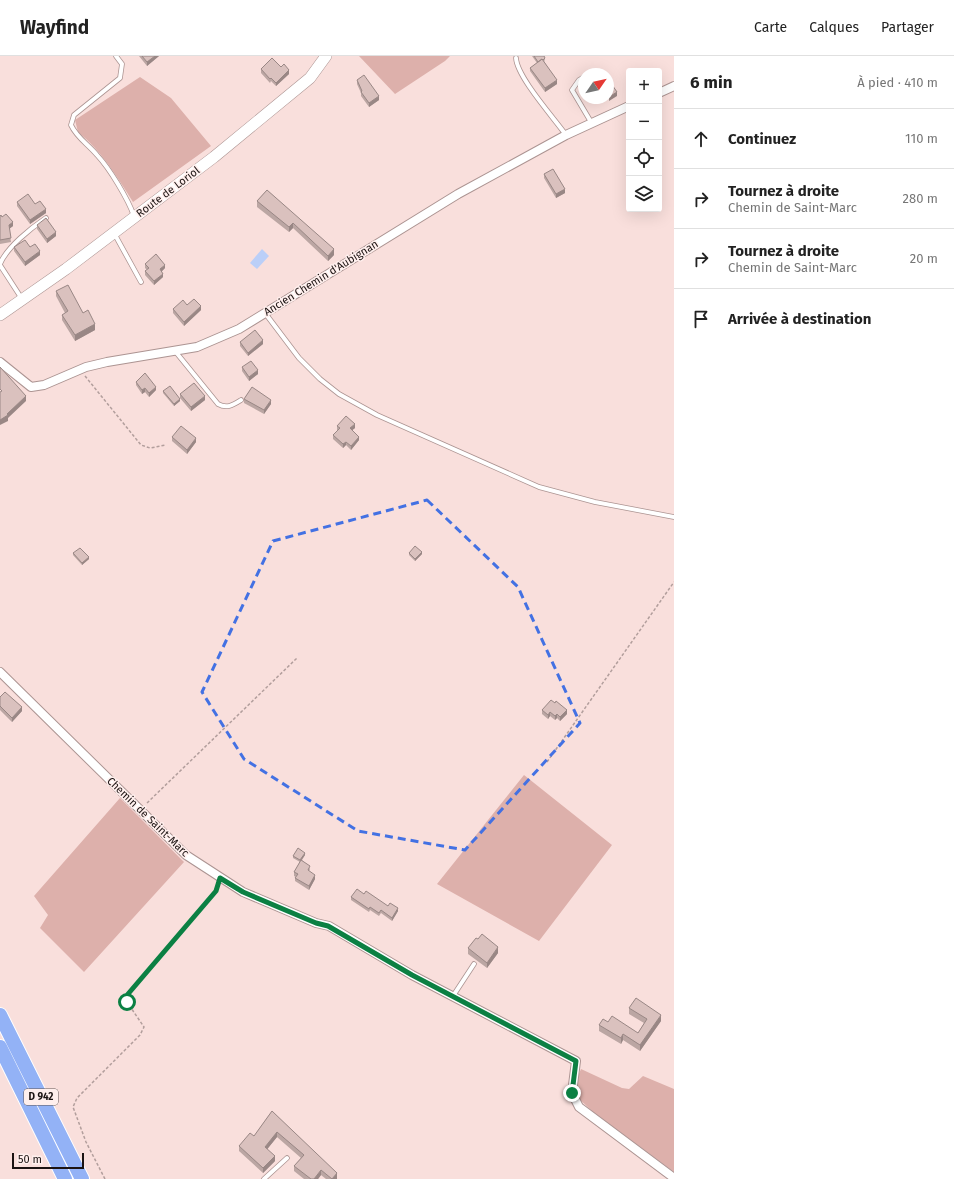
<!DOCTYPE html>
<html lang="fr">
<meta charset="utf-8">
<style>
:root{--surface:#fff;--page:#f6f6f6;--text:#222;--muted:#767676;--line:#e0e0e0}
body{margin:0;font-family:"Fira Sans",sans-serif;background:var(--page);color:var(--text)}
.controls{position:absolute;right:12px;top:12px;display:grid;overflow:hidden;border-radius:4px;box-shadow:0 4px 16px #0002}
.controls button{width:36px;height:36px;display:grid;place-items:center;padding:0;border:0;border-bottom:1px solid var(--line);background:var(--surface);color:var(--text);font:20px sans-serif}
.compass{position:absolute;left:578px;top:12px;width:36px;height:36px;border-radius:50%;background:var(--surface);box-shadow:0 4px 16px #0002;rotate:56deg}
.scale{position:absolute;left:12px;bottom:10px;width:72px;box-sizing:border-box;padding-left:4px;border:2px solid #1b1312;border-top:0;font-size:11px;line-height:14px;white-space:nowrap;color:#1b1312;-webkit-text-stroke:3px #ffefed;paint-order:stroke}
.stop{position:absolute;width:12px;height:12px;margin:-9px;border:3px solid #0b8043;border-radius:50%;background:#fff}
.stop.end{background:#0b8043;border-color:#fff;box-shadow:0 1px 4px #0008}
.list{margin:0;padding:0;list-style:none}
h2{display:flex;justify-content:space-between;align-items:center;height:52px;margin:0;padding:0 16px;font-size:17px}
h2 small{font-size:13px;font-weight:400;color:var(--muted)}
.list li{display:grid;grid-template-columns:26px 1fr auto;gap:12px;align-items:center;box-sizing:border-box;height:60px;padding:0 16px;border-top:1px solid var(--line)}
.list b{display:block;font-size:15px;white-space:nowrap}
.list p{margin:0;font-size:13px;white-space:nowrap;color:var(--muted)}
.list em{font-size:13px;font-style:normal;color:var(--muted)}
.icon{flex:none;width:22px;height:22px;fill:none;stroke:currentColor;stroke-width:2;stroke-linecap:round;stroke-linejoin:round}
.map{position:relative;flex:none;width:674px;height:1123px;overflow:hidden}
header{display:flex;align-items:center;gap:24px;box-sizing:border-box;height:56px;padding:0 20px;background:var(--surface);border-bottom:1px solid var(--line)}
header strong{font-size:19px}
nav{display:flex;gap:22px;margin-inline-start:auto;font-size:14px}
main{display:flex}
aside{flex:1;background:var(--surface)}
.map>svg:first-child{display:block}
.green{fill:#ddb0ab}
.water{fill:#bbcff8}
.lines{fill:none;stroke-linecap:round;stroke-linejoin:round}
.lane-casing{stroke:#ac9492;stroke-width:5.5}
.street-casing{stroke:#ac9492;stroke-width:10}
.secondary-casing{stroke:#ac9492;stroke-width:12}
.highway-casing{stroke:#fff;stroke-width:16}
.path{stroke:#b29e9c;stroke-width:1.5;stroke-dasharray:3 2;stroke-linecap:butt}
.lane{stroke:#fff;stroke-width:4}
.street{stroke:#fff;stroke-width:8}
.secondary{stroke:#fff;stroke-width:11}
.highway{stroke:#93b2f6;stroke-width:14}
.wall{fill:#bba6a3}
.shaded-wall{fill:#998785}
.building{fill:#dac1be;stroke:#998785}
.route{stroke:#0b8043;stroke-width:5}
.marked{fill:none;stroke:#4371e3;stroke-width:3;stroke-dasharray:8 5;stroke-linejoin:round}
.labels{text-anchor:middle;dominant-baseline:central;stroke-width:3;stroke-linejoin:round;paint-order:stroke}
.shield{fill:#ffefed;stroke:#5f5554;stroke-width:1}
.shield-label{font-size:10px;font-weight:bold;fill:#1b1312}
.street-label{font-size:11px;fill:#1b1312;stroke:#ffefed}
</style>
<header>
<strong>Wayfind</strong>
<nav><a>Carte</a><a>Calques</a><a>Partager</a></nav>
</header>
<main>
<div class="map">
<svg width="674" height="1123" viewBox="0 0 674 1123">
<rect width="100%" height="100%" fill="#f9dfdc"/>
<path class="green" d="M 359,0 L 450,0 L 445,5 L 395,38 Z
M 140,21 L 171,42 L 211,90 L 133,146 C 117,121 102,95 78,76 L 75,64 Z
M 524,719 L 612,789 L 539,885 L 437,828 Z
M 120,742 L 184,806 L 84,916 L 40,872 L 48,859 L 34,840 Z
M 581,1013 L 622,1032 L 629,1033 L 643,1020 L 674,1033 L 674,1116 L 593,1056 L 574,1038 L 574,1030 Z"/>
<path class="water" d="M 262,193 L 269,200 L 257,213 L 250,207 Z"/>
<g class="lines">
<g class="lane-casing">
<path id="lane" d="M 116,0 L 122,8 L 120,22 L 74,59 L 71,69 C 77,82 88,88 97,99 C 110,113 128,143 134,160
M 516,2 C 517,21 554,62 566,79
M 584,21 L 579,24 L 572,34 L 591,66
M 114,177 L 141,226
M 0,208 C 7,191 31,172 46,162
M 0,209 L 22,243
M 265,257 L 299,302 L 320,323 L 339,338 L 377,359 L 539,431 L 595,446 L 674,461
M 175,295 L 218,348 C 227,353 233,349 241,344
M 453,940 L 474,908
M 264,1123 L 287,1102"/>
</g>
<g class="street-casing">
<path id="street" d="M 659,37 L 674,30
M 0,306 L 31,331 L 44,329 L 86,311 L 107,306 L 197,291 L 239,273 L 458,138 L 566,79 L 629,50
M 0,616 L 186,799 L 243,836 L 316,867 L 329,870 L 412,919 L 576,1005 L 572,1037 L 579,1051 L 674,1122"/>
</g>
<g class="secondary-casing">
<path id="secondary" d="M 0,259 L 66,213 L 214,101 L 310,22 L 326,0"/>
</g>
<g class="highway-casing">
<path id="highway" d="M 0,959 L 82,1123
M 0,991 L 65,1123"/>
</g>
<path class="path" d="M 85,320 L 141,389 L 150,392 L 166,389
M 547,706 L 674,526
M 147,747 L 297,602
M 105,1123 L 86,1086 L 73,1051 L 77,1042 L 140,979 L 144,971 L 127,946 L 128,938 L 216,835 L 218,831"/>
<use href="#lane" class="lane"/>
<use href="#street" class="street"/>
<use href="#secondary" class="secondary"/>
<use href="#highway" class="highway"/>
</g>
<path class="wall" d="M 139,0 L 159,0 L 147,10 Z
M 532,0 L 544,0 L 545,4 L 544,5 L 557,28 L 545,36 L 530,15 L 530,12 L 537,7 Z
M 281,11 L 289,18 L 276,30 L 271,25 L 270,27 L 261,17 L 261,13 Z
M 357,24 L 379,44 L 369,51 L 361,40 L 361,37 L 357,28 Z
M 544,118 L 565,137 L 556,142 L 544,122 Z
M 267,134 L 334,199 L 328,205 L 293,172 L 289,176 L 257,151 L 257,145 Z
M 17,146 L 35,148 L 46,157 L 30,168 L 17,150 Z
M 0,160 L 2,161 L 13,170 L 9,173 L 11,186 L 0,188 Z
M 37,169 L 56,180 L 47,187 L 37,173 Z
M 14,191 L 30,191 L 40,199 L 25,210 L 14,195 Z
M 145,208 L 165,212 L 162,215 L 163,221 L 154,229 L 145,219 L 145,215 L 147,214 L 145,212 Z
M 56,235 L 83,257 L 95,274 L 75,285 L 62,264 L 62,259 L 65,257 L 56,240 Z
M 187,249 L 201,254 L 184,270 L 173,257 L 173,253 Z
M 240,286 L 263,288 L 248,300 L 240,290 Z
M 242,311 L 258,318 L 249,325 L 242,315 Z
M 136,326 L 156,334 L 149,341 L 145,336 L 142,338 L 136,329 Z
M 163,335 L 180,345 L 174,350 L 163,337 Z
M 180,338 L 205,344 L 191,355 L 180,342 Z
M 244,343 L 271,348 L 264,358 L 244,347 Z
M 337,370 L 355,372 L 352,374 L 359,384 L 351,394 L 346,389 L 343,392 L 333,383 L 333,379 L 338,374 L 337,374 Z
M 172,381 L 196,386 L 187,398 L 172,385 Z
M 73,497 L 89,503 L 82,509 L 73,499 Z
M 409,497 L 422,498 L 415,505 L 409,499 Z
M 0,641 L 22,655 L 12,666 L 0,654 Z
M 542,654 L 567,658 L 560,665 L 557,662 L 555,664 L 550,660 L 548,663 L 542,658 Z
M 305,799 L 302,804 L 310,813 L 309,815 L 315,823 L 309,834 L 295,825 L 295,822 L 296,821 L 294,820 L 294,816 L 300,806 L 293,802 L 293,800 Z
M 364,838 L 398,855 L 392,865 L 381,857 L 379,860 L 370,854 L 369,856 L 351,844 L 351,841 Z
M 468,892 L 498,897 L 487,912 L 468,898 Z
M 629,952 L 661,965 L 640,995 L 623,984 L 621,988 L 599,975 L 599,969 L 608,966 L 638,977 L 644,967 L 629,958 Z
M 272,1055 L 337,1122 L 337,1123 L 326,1123 L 321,1119 L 318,1123 L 304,1123 L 294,1115 L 294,1110 L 301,1102 L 277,1081 L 267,1093 L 275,1105 L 263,1117 L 239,1095 L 239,1090 L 254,1080 Z"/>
<path class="shaded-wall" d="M 155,0 L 159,0 L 147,10 L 147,6 Z
M 289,14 L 289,18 L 276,30 L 276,27 Z
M 557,24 L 557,28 L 545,36 L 545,32 Z
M 617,36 L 617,40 L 609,45 L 609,41 Z
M 379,40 L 379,44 L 369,51 L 369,47 Z
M 565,133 L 565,137 L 556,142 L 556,138 Z
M 46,153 L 46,157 L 30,168 L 30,164 Z
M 13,166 L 13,170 L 9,173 L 9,169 Z
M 293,167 L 293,172 L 289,176 L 289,171 Z
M 56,176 L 56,180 L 47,187 L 47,183 Z
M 334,193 L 334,199 L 328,205 L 328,200 Z
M 40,195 L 40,199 L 25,210 L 25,206 Z
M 165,209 L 165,212 L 160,217 L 160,213 Z
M 163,218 L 163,221 L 154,229 L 154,225 Z
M 201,250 L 201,254 L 184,270 L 184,266 Z
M 95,268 L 95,274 L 75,285 L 75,279 Z
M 263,284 L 263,288 L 248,300 L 248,297 Z
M 258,314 L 258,318 L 249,325 L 249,321 Z
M 156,331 L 156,334 L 149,341 L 149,337 Z
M 145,332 L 145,336 L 142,338 L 142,334 Z
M 26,340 L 26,345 L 8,362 L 8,365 L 0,369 L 0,364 Z
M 205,340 L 205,344 L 191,355 L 191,351 Z
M 180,343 L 180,345 L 174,350 L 174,348 Z
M 271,344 L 271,348 L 264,358 L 264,354 Z
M 355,368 L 355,372 L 350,376 L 350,372 Z
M 359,381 L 359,384 L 351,394 L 351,390 Z
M 196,382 L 196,386 L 187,398 L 187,394 Z
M 346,386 L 346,389 L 343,392 L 343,388 Z
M 422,496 L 422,498 L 415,505 L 415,503 Z
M 89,501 L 89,503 L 82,509 L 82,507 Z
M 22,651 L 22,655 L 12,666 L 12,662 Z
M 567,654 L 567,658 L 560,665 L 560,661 Z
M 550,656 L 550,660 L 548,663 L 548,659 Z
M 557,658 L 557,662 L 555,664 L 555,660 Z
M 305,797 L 305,799 L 300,806 L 300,804 Z
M 315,819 L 315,823 L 309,834 L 309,830 Z
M 398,852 L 398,855 L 392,865 L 392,862 Z
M 498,891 L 498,897 L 487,912 L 487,907 Z
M 661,959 L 661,965 L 640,995 L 640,989 Z
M 623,978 L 623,984 L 621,988 L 621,982 Z
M 277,1076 L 277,1081 L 265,1096 L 265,1091 Z
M 275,1100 L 275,1105 L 263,1117 L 263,1112 Z
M 321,1114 L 321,1119 L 318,1123 L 314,1123 Z
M 337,1117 L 337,1123 L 332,1123 Z"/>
<path class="building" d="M 142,0 L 155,0 L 147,6 Z
M 534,0 L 544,0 L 545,2 L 543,4 L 542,3 L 538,6 Z
M 272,2 L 281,11 L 284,8 L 289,14 L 276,27 L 271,22 L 270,23 L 261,13 Z
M 542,3 L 557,24 L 545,32 L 530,12 Z
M 364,19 L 379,40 L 369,47 L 361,36 L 362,35 L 357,24 Z
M 608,23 L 617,36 L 609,41 L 608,40 Z
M 553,113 L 565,133 L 556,138 L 544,118 Z
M 267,134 L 334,193 L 328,200 L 293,167 L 289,171 L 257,145 Z
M 28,138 L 35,148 L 40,145 L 46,153 L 30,164 L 17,146 Z
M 6,158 L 13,166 L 9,169 L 11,182 L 0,184 L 0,160 L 1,159 L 2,161 Z
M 46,162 L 56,176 L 47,183 L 37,169 Z
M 25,184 L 30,191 L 35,188 L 40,195 L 25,206 L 14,191 Z
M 156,198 L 165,209 L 160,213 L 163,218 L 154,225 L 145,215 L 149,212 L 145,208 Z
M 68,229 L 83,257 L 88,254 L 95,268 L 75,279 L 62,259 L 68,255 L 56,235 Z
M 194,243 L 201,250 L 184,266 L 173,253 L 183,244 L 187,249 Z
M 255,274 L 263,284 L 248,297 L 240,286 Z
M 251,305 L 258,314 L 249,321 L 242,311 Z
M 0,311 L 26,340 L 7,358 L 8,359 L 0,364 L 0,336 L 2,335 L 0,333 Z
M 145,317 L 156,331 L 149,337 L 145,332 L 142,334 L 136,326 Z
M 194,327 L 205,340 L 191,351 L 180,338 Z
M 170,330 L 180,343 L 174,348 L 163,335 Z
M 252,331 L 271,344 L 264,354 L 244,343 Z
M 346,360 L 355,368 L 350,372 L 359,381 L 351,390 L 346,386 L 343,388 L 333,379 L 340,372 L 337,370 Z
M 181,370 L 196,382 L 187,394 L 172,381 Z
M 415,490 L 422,496 L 415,503 L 409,497 Z
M 80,492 L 89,501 L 82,507 L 73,497 Z
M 5,636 L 22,651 L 12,662 L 0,650 L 0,641 Z
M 551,644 L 555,647 L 556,645 L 567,654 L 560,661 L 557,658 L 555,660 L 550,656 L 548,659 L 542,654 Z
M 298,792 L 305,797 L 300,804 L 293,800 Z
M 301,804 L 310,810 L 308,814 L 315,819 L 309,830 L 295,822 L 298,818 L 294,816 Z
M 357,833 L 364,838 L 366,835 L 388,850 L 390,847 L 398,852 L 392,862 L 381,854 L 379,857 L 370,851 L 369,853 L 351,841 Z
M 482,878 L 498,891 L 487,907 L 468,892 L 476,882 L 478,883 Z
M 636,942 L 661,959 L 640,989 L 623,978 L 621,982 L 599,969 L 603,963 L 608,966 L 612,960 L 638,977 L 647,963 L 629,952 Z
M 272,1055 L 337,1117 L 332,1123 L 321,1114 L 314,1123 L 311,1123 L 294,1110 L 304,1099 L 277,1076 L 265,1091 L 275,1100 L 263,1112 L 239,1090 L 250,1077 L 254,1080 Z"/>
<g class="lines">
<path class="route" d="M 127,946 L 128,938 L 216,835 L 220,822 L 243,836 L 316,867 L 328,870 L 412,919 L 576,1005 L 572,1037"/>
</g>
<path class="marked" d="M 427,444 L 518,531 L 580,667 L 465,794 L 358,775 L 244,703 L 202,636 L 273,485 Z"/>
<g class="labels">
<rect class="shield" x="24" y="1033" width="34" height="16" rx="3"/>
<g class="shield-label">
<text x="41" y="1041">D 942</text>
</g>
<g class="street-label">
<text transform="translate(168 136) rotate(-37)">Route de Loriol</text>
<text transform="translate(321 222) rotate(-32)">Ancien Chemin d'Aubignan</text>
<text transform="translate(148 761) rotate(44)">Chemin de Saint-Marc</text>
</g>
</g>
</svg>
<div class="controls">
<button>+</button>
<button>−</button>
<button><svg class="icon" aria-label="locate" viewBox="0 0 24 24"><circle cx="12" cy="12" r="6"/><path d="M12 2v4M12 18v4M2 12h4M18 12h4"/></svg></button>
<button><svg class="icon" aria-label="layers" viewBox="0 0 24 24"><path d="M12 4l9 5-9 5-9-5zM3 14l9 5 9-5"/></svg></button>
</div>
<svg class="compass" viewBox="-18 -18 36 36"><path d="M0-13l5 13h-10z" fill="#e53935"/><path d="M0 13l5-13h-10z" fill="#767676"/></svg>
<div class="scale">50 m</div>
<div class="stop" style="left:127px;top:946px"></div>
<div class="stop end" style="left:572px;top:1037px"></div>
</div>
<aside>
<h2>6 min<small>À pied · 410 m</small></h2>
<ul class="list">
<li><svg class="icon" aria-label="ahead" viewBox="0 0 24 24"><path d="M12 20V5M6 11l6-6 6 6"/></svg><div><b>Continuez</b></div><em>110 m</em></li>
<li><svg class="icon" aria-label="right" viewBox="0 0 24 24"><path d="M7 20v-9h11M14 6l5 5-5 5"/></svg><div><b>Tournez à droite</b><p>Chemin de Saint-Marc</p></div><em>280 m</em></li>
<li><svg class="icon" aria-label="right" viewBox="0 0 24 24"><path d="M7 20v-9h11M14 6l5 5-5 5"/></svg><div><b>Tournez à droite</b><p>Chemin de Saint-Marc</p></div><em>20 m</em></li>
<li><svg class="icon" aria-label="arrive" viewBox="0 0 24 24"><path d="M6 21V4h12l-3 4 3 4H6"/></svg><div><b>Arrivée à destination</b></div></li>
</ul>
</aside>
</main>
